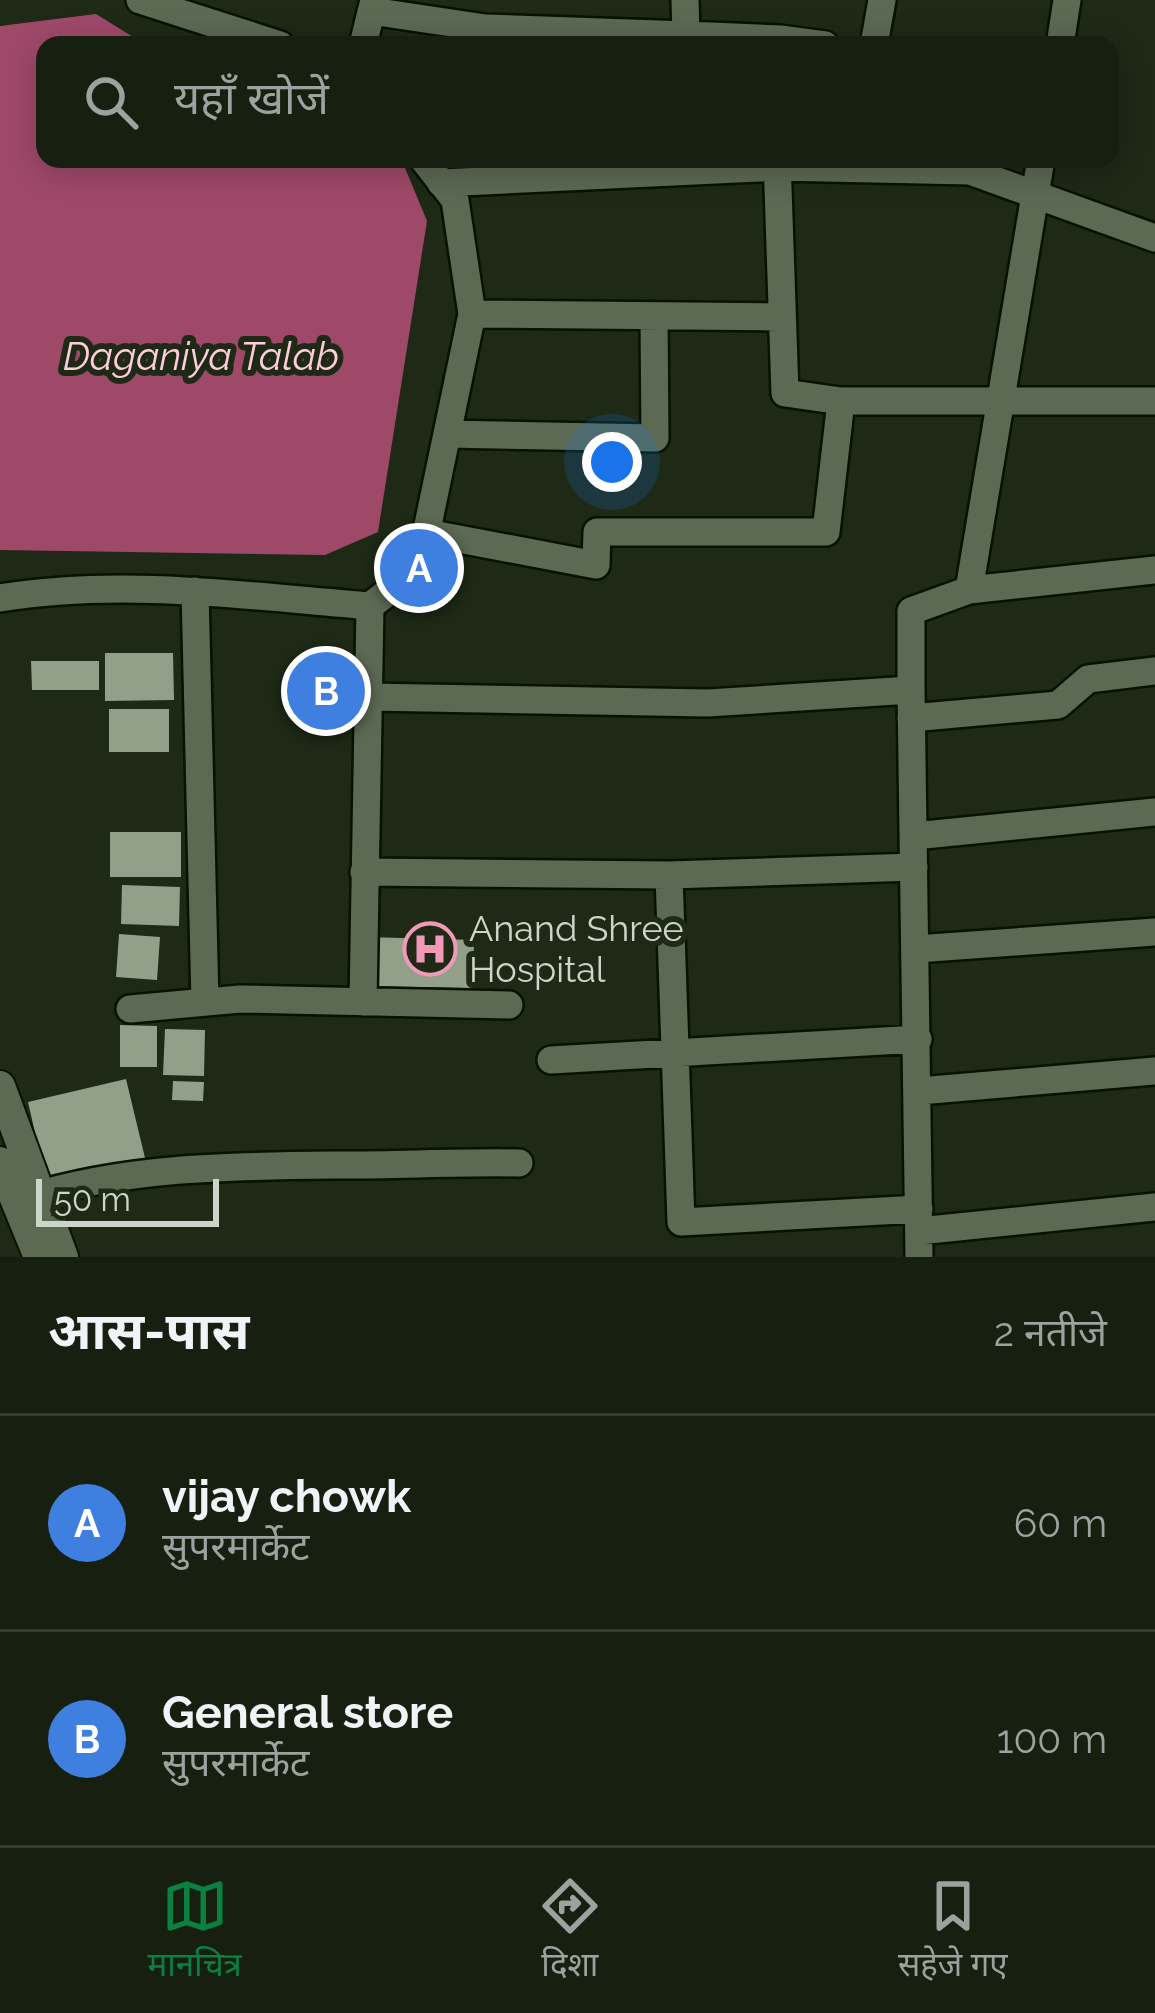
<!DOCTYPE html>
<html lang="hi">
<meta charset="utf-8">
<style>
:root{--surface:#161f10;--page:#1f2719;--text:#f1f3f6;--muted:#9ea29f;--line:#353d30;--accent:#0b8043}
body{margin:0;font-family:Raleway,"Noto Sans Devanagari",sans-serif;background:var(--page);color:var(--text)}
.scale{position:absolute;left:36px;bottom:30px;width:183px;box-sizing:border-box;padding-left:12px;border:6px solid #cdd4c8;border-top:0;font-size:33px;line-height:42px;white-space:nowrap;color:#cdd4c8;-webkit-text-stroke:9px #1e2916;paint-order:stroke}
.you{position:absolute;left:612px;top:462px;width:42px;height:42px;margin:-30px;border:9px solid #fff;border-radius:50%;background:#1a73e8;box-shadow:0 0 0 18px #1a73e833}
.badge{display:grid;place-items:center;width:78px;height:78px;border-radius:50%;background:var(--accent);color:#fff;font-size:39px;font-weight:700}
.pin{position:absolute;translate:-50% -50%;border:6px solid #fff;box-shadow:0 3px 12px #0006}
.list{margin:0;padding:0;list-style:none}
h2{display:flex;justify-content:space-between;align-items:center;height:156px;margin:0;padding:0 48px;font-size:51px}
h2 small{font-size:39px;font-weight:400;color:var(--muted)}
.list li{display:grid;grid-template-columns:78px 1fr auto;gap:36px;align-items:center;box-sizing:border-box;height:216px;padding:0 48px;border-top:3px solid var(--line)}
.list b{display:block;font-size:45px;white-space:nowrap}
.list p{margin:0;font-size:39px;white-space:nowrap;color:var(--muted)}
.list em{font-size:39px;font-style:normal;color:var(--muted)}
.icon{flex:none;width:66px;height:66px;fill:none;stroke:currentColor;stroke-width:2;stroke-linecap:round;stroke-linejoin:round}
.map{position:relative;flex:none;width:1155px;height:1257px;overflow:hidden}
.search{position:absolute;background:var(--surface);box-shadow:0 6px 30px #0003;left:36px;right:36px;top:36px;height:132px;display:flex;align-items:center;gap:30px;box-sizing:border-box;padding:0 42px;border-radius:24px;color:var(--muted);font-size:45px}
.sheet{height:588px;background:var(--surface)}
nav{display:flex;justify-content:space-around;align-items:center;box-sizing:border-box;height:168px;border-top:3px solid var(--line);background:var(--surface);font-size:33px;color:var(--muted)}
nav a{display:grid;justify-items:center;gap:6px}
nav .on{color:var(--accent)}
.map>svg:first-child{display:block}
.water{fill:#9f4969}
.building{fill:#92a089}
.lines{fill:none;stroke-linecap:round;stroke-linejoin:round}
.street-casing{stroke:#081202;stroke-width:32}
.secondary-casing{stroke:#081202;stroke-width:34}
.street{stroke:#5c6953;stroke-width:27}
.secondary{stroke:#5c6953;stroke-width:30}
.labels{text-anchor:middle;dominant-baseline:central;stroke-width:12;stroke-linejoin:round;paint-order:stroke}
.poi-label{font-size:36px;fill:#cdd4c8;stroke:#1e2916;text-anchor:start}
.water-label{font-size:39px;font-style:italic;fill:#feccdb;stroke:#1e2916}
</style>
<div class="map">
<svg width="1155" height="1257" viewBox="0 0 1155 1257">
<rect width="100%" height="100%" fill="#1e2916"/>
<path class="water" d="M 96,14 L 146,45 L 45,45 L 45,159 L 385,159 L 405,168 L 427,221 L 378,532 L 325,555 L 0,550 L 0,26 Z"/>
<path class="building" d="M 105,653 L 173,653 L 174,700 L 105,701 Z
M 31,661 L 99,661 L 99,690 L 32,690 Z
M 109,709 L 169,709 L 169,752 L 109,752 Z
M 110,832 L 181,832 L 181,877 L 110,877 Z
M 122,885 L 180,887 L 179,926 L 121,924 Z
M 119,934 L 160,937 L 157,980 L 116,977 Z
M 366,937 L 474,940 L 473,988 L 365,986 Z
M 120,1025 L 157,1026 L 157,1067 L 120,1067 Z
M 165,1029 L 205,1030 L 204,1076 L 163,1075 Z
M 126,1079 L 145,1158 L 46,1181 L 28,1102 Z
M 173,1081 L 204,1082 L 203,1101 L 172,1100 Z"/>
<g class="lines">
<g class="street-casing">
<path id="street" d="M 140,0 L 280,45
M 685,0 L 686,35 L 780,39
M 371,11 L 485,28 L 686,35
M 363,45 L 374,0
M 780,45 L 780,39 L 825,45
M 874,45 L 882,0
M 1060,45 L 1067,0
M 777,159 L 785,393 L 841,401 L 1155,401
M 441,183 L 777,167 L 970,171 L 1155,238
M 472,314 L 782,317
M 447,434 L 655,438 L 654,316
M 427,533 L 596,565 L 597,532 L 826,532 L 841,401
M 969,590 L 1155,570
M 195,591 L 205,1002
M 0,598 C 122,578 247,596 370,606 L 419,568 L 472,314 L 455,200 L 423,159
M 911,690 L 919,1257
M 368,697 L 708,703 L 911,690 L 911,611 L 969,590 L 1041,159
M 911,718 L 1058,705 L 1088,679 L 1155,671
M 914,836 L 1155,812
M 364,872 L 669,875 L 914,867
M 669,875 L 681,1222 L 919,1209
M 916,949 L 1155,932
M 363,1002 L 370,606
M 130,1009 L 240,999 L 509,1005
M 551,1060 L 918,1039
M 919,1091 L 1155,1071
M 24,1199 C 127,1166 235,1166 344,1165 C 402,1165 460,1162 519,1163
M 919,1231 L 1155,1207"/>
</g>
<g class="secondary-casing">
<path id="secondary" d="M 0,1086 L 63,1257
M 0,1162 L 39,1257"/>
</g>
<use href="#street" class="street"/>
<use href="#secondary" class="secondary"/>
</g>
<defs>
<g id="hospital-ring" transform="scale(2.7)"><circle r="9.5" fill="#1e2916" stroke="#f09ab7" stroke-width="1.5"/><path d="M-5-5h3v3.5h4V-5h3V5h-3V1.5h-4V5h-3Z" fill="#f09ab7"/></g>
</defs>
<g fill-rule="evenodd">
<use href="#hospital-ring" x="430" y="949"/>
</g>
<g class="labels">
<g class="poi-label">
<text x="469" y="928">Anand Shree<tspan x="469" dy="41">Hospital</tspan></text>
</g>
<g class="water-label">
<text x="201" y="356">Daganiya Talab</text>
</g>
</g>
</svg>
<div class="scale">50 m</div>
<div class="you"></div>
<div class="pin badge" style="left:419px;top:568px;background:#3f7fe0">A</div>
<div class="pin badge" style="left:326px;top:691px;background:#3f7fe0">B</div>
<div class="search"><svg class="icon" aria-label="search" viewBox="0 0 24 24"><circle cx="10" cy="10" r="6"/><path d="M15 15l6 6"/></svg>यहाँ खोजें</div>
</div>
<section class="sheet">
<h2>आस-पास<small>2 नतीजे</small></h2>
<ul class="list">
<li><span class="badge" style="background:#3f7fe0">A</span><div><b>vijay chowk</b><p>सुपरमार्केट</p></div><em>60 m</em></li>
<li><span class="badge" style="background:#3f7fe0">B</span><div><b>General store</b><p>सुपरमार्केट</p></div><em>100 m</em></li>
</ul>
</section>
<nav>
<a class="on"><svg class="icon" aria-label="map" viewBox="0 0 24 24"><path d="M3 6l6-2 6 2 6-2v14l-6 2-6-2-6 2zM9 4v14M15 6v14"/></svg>मानचित्र</a>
<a><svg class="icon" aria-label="directions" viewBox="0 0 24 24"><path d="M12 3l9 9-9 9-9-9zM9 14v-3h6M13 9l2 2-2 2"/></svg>दिशा</a>
<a><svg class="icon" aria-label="saved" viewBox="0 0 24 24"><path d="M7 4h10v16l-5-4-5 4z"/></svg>सहेजे गए</a>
</nav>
